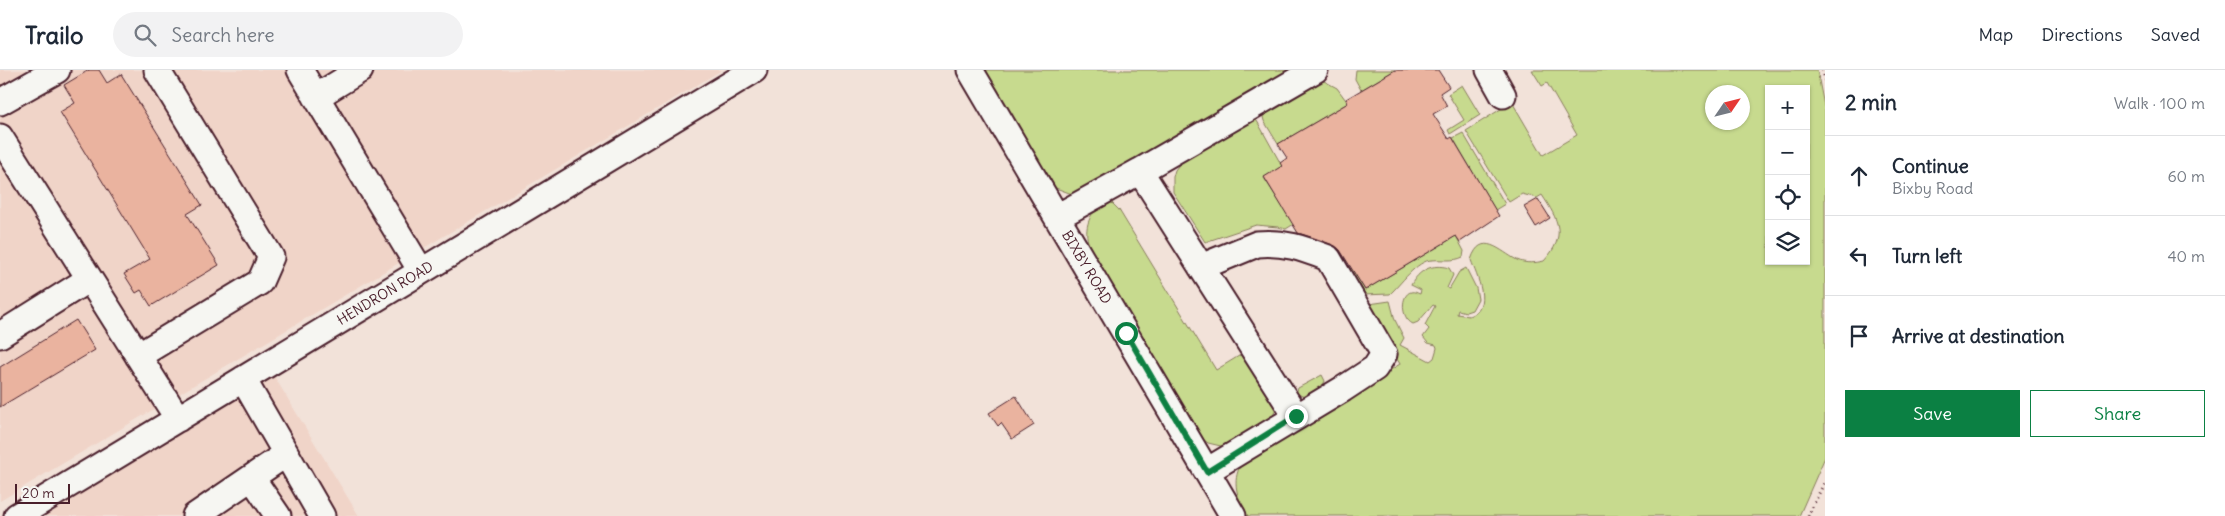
<!DOCTYPE html>
<meta charset="utf-8">
<style>
:root{--surface:#fff;--page:#f2f2f3;--text:#1f2937;--muted:#747a83;--line:#e0e1e3;--accent:#0b8043}
body{margin:0;font-family:Delius,sans-serif;background:var(--page);color:var(--text)}
.controls{position:absolute;right:15px;top:15px;display:grid;overflow:hidden;border-radius:0px;box-shadow:0 1px 4px #0004}
.controls button{width:45px;height:45px;display:grid;place-items:center;padding:0;border:0;border-bottom:1px solid var(--line);background:var(--surface);color:var(--text);font:25px sans-serif}
.compass{position:absolute;left:1705px;top:15px;width:45px;height:45px;border-radius:50%;background:var(--surface);box-shadow:0 1px 4px #0004;rotate:55deg}
.scale{position:absolute;left:15px;bottom:12px;width:55px;box-sizing:border-box;padding-left:5px;border:2px solid #4a1f2b;border-top:0;font-size:14px;line-height:18px;white-space:nowrap;color:#4a1f2b;-webkit-text-stroke:4px #f6f6f2;paint-order:stroke}
.stop{position:absolute;width:15px;height:15px;margin:-11px;border:4px solid #0b8043;border-radius:50%;background:#fff}
.stop.end{background:#0b8043;border-color:#fff;box-shadow:0 1px 5px #0008}
.list{margin:0;padding:0;list-style:none}
h2{display:flex;justify-content:space-between;align-items:center;height:65px;margin:0;padding:0 20px;font-size:21px}
h2 small{font-size:16px;font-weight:400;color:var(--muted)}
.list li{display:grid;grid-template-columns:32px 1fr auto;gap:15px;align-items:center;box-sizing:border-box;height:80px;padding:0 20px;border-top:1px solid var(--line)}
.list b{display:block;font-size:19px;white-space:nowrap}
.list p{margin:0;font-size:16px;white-space:nowrap;color:var(--muted)}
.list em{font-size:16px;font-style:normal;color:var(--muted)}
.actions{display:flex;gap:10px;padding:15px 20px}
.actions a{flex:1;padding:11px 0;border:1px solid var(--accent);border-radius:0px;text-align:center;font-size:18px;color:var(--accent)}
.actions .main{background:var(--accent);color:#fff}
.icon{flex:none;width:28px;height:28px;fill:none;stroke:currentColor;stroke-width:2;stroke-linecap:round;stroke-linejoin:round}
.map{position:relative;flex:none;width:1825px;height:446px;overflow:hidden}
header{display:flex;align-items:center;gap:30px;box-sizing:border-box;height:70px;padding:0 25px;background:var(--surface);border-bottom:1px solid var(--line)}
header strong{font-size:24px}
nav{display:flex;gap:28px;margin-inline-start:auto;font-size:18px}
.search{width:350px;height:45px;background:var(--page);display:flex;align-items:center;gap:12px;box-sizing:border-box;padding:0 18px;border-radius:28px;color:var(--muted);font-size:19px}
main{display:flex}
aside{flex:1;background:var(--surface)}
.map>svg:first-child{display:block}
.built{fill:#f0d4c8}
.green{fill:#c7da8e;stroke:#887c5c;fill-rule:evenodd}
.building{fill:#eab39f;stroke:#4a1f2b}
.lines{fill:none;stroke-linecap:round;stroke-linejoin:round}
.minor-casing{stroke:#4a1f2b;stroke-width:29}
.path{stroke:#4a1f2b;stroke-width:3;stroke-dasharray:1 4;stroke-linecap:butt}
.minor{stroke:#f6f6f2;stroke-width:25}
.route{stroke:#0b8043;stroke-width:6}
.labels{text-anchor:middle;dominant-baseline:central;stroke-width:5;stroke-linejoin:round;paint-order:stroke}
.street-label{font-size:14px;fill:#4a1f2b;stroke:#f6f6f2}
</style>
<header>
<strong>Trailo</strong>
<div class="search"><svg class="icon" aria-label="search" viewBox="0 0 24 24"><circle cx="10" cy="10" r="6"/><path d="M15 15l6 6"/></svg>Search here</div>
<nav><a>Map</a><a>Directions</a><a>Saved</a></nav>
</header>
<main>
<div class="map">
<svg width="1825" height="446" viewBox="0 0 1825 446">
<rect width="100%" height="100%" fill="#f2e2d9"/>
<filter id="ink" filterUnits="userSpaceOnUse"><feTurbulence type="fractalNoise" baseFrequency=".02" numOctaves="2"/><feDisplacementMap in="SourceGraphic" scale="10" xChannelSelector="R" yChannelSelector="G"/><feConvolveMatrix kernelMatrix="1 2 1 2 8 2 1 2 1" color-interpolation-filters="sRGB"/></filter>
<g filter="url(#ink)">
<path class="built" d="M 0,0 L 722,0 L 0,431 Z
M 271,301 L 359,446 L 33,446 Z"/>
<path class="green" d="M 982,0 L 1298,0 L 1072,124 L 1053,117 Z
M 1356,0 L 1395,0 L 1361,20 L 1355,9 Z
M 1532,0 L 1817,0 L 1825,41 L 1825,387 L 1799,446 L 1246,446 C 1238,427 1231,413 1241,394 L 1400,294 L 1386,271 L 1369,234 L 1390,231 L 1395,250 L 1404,268 L 1400,275 L 1430,291 L 1434,288 L 1437,278 L 1436,275 L 1428,273 L 1423,267 L 1429,259 L 1425,255 L 1435,236 L 1433,235 L 1418,252 L 1413,254 C 1400,248 1401,224 1411,222 C 1414,221 1417,223 1420,224 L 1421,220 L 1411,215 C 1419,200 1432,193 1449,198 L 1453,205 L 1447,218 L 1449,219 L 1459,202 L 1466,198 L 1476,218 L 1478,229 L 1472,240 L 1466,242 L 1458,240 L 1457,244 L 1469,246 C 1493,237 1477,207 1471,190 C 1481,159 1501,182 1517,190 C 1526,194 1535,193 1544,191 C 1567,166 1559,151 1542,125 L 1537,128 L 1522,124 L 1509,132 L 1466,61 L 1512,32 L 1543,85 L 1577,65 L 1547,13 L 1542,16 ZM 1769,19 L 1806,19 L 1806,191 L 1769,191 ZM 1712,22 L 1742,22 L 1742,52 L 1712,52 Z
M 1324,11 L 1337,18 L 1348,33 L 1278,74 L 1264,51 L 1262,43 L 1309,17 Z
M 1462,15 L 1480,45 L 1450,64 L 1448,60 L 1464,50 L 1448,24 Z
M 1253,48 L 1257,51 L 1282,96 L 1264,108 L 1294,154 L 1286,159 L 1278,157 L 1256,155 L 1205,172 L 1173,122 L 1173,107 L 1175,100 L 1184,88 Z
M 1463,63 L 1505,134 L 1495,140 L 1453,68 Z
M 1111,132 L 1119,140 L 1216,300 L 1247,281 L 1276,336 C 1274,358 1242,367 1225,377 L 1208,373 L 1200,367 L 1096,192 C 1088,175 1082,162 1092,144 Z
M 1456,166 L 1464,181 L 1463,187 C 1453,192 1443,189 1432,190 C 1417,190 1400,215 1390,224 L 1363,225 L 1349,200 L 1352,198 L 1365,220 Z
M 1322,305 L 1325,311 L 1322,317 L 1304,327 L 1296,323 L 1298,318 Z"/>
<path class="building" d="M 89,0 L 99,0 L 107,13 L 121,4 L 202,135 L 187,144 L 219,195 L 151,236 L 141,220 L 136,223 L 124,204 L 150,189 L 60,42 L 75,33 L 64,15 Z
M 1395,0 L 1438,0 L 1449,17 L 1440,23 L 1447,36 L 1433,44 L 1449,69 L 1452,67 L 1499,146 L 1460,172 L 1456,166 L 1365,220 L 1340,180 L 1333,175 L 1298,163 L 1264,107 L 1282,96 L 1280,93 L 1287,88 L 1278,74 L 1348,33 L 1346,29 Z
M 1538,129 L 1550,148 L 1536,157 L 1524,137 Z
M 76,250 L 95,280 L 0,337 L 0,297 Z
M 1016,326 L 1034,355 L 1012,369 L 1001,353 L 998,356 L 989,343 Z"/>
<g class="lines">
<g class="minor-casing">
<path id="minor" d="M 300,0 L 421,201
M 970,0 L 1233,446
M 1489,0 L 1503,25
M 316,27 L 360,0
M 0,32 L 57,0
M 0,67 L 178,349
M 1140,101 L 1315,0
M 1057,147 L 1140,101 L 1296,346
M 1201,197 L 1257,174 C 1283,171 1304,179 1328,188 L 1384,284 L 1375,298 L 1343,319 L 1207,401
M 0,265 L 89,209
M 138,286 L 260,212 L 271,187 L 157,0
M 243,309 L 322,446
M 252,408 L 278,446
M 17,446 L 754,0
M 195,446 L 286,384"/>
</g>
<path class="path" d="M 1823,0 L 1825,11
M 1808,446 L 1825,411"/>
<use href="#minor" class="minor"/>
</g>
</g>
<g class="lines" filter="url(#ink)">
<path class="route" d="M 1126,263 L 1207,402 L 1296,346"/>
</g>
<g class="labels">
<g class="street-label">
<text transform="translate(1087 197) rotate(59)">BIXBY ROAD</text>
<text transform="translate(385 223) rotate(-31)">HENDRON ROAD</text>
</g>
</g>
</svg>
<div class="controls">
<button>+</button>
<button>−</button>
<button><svg class="icon" aria-label="locate" viewBox="0 0 24 24"><circle cx="12" cy="12" r="6"/><path d="M12 2v4M12 18v4M2 12h4M18 12h4"/></svg></button>
<button><svg class="icon" aria-label="layers" viewBox="0 0 24 24"><path d="M12 4l9 5-9 5-9-5zM3 14l9 5 9-5"/></svg></button>
</div>
<svg class="compass" viewBox="-18 -18 36 36"><path d="M0-13l5 13h-10z" fill="#e53935"/><path d="M0 13l5-13h-10z" fill="#747a83"/></svg>
<div class="scale">20 m</div>
<div class="stop" style="left:1126px;top:263px"></div>
<div class="stop end" style="left:1296px;top:346px"></div>
</div>
<aside>
<h2>2 min<small>Walk · 100 m</small></h2>
<ul class="list">
<li><svg class="icon" aria-label="ahead" viewBox="0 0 24 24"><path d="M12 20V5M6 11l6-6 6 6"/></svg><div><b>Continue</b><p>Bixby Road</p></div><em>60 m</em></li>
<li><svg class="icon" aria-label="left" viewBox="0 0 24 24"><path d="M17 20v-9H6M10 6l-5 5 5 5"/></svg><div><b>Turn left</b></div><em>40 m</em></li>
<li><svg class="icon" aria-label="arrive" viewBox="0 0 24 24"><path d="M6 21V4h12l-3 4 3 4H6"/></svg><div><b>Arrive at destination</b></div></li>
</ul>
<div class="actions"><a class="main">Save</a><a>Share</a></div>
</aside>
</main>
